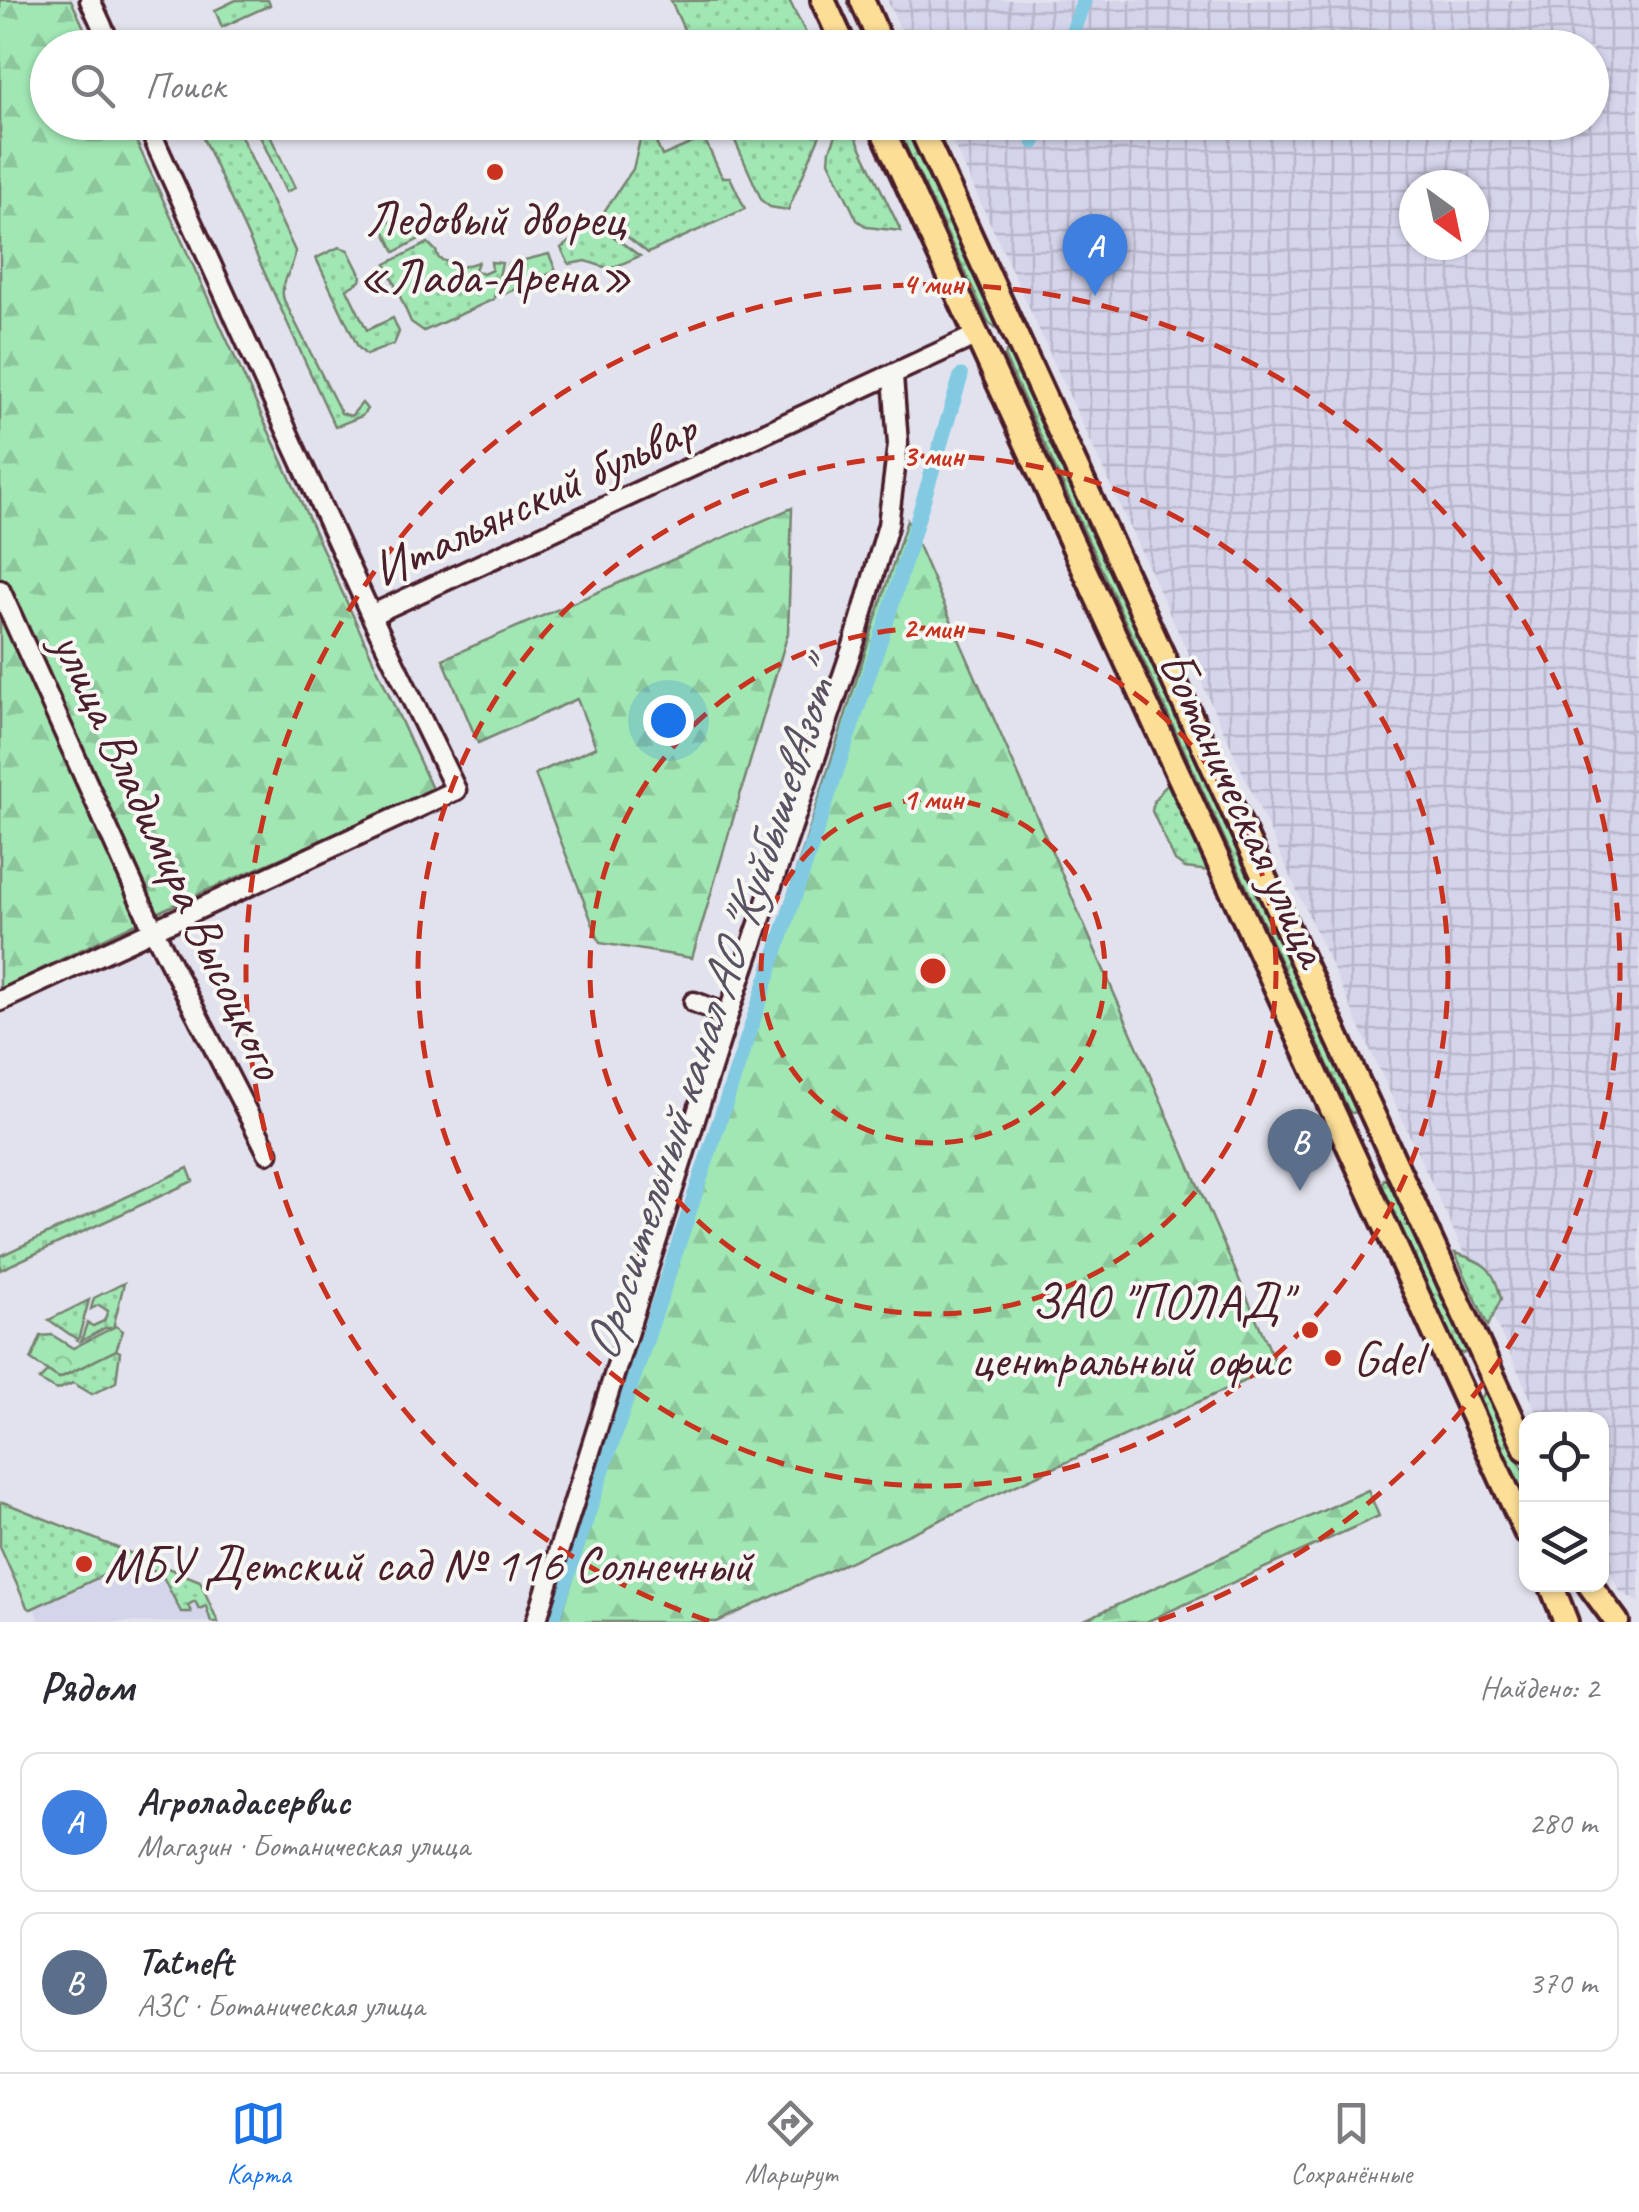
<!DOCTYPE html>
<html lang="ru">
<meta charset="utf-8">
<style>
:root{--surface:#fff;--page:#f7f7f7;--text:#2b2b33;--muted:#7c7c81;--line:#e1e1e2;--accent:#1a73e8}
body{margin:0;font-family:Caveat,sans-serif;background:var(--page);color:var(--text)}
.controls{position:absolute;right:30px;bottom:30px;display:grid;overflow:hidden;border-radius:20px;box-shadow:0 2px 8px #0004}
.controls button{width:90px;height:90px;display:grid;place-items:center;padding:0;border:0;border-bottom:2px solid var(--line);background:var(--surface);color:var(--text);font:50px sans-serif}
.compass{position:absolute;left:1399px;top:170px;width:90px;height:90px;border-radius:50%;background:var(--surface);box-shadow:0 2px 8px #0004;rotate:147deg}
.you{position:absolute;left:668px;top:720px;width:35px;height:35px;margin:-25px;border:8px solid #fff;border-radius:50%;background:#1a73e8;box-shadow:0 0 0 15px #1a73e833}
.badge{display:grid;place-items:center;width:65px;height:65px;border-radius:50%;background:var(--accent);color:#fff;font-size:32px;font-weight:700}
.pin{position:absolute;translate:-50% -82px;filter:drop-shadow(0 2px 5px #0008)}
.pin::after{content:'';position:absolute;top:52px;width:35px;height:30px;background:inherit;clip-path:polygon(0 0,100% 0,50% 100%)}
.list{margin:0;padding:0;list-style:none}
h2{display:flex;justify-content:space-between;align-items:center;height:130px;margin:0;padding:0 40px;font-size:42px}
h2 small{font-size:32px;font-weight:400;color:var(--muted)}
.list li{display:grid;grid-template-columns:65px 1fr auto;gap:30px;align-items:center;box-sizing:border-box;height:140px;margin:0 20px 20px;padding:0 20px;border:2px solid var(--line);border-radius:20px}
.list b{display:block;font-size:38px;white-space:nowrap}
.list p{margin:0;font-size:32px;white-space:nowrap;color:var(--muted)}
.list em{font-size:32px;font-style:normal;color:var(--muted)}
.icon{flex:none;width:55px;height:55px;fill:none;stroke:currentColor;stroke-width:2;stroke-linecap:round;stroke-linejoin:round}
.map{position:relative;flex:none;width:1639px;height:1622px;overflow:hidden}
.search{position:absolute;background:var(--surface);box-shadow:0 2px 8px #0004;left:30px;right:30px;top:30px;height:110px;display:flex;align-items:center;gap:25px;box-sizing:border-box;padding:0 35px;border-radius:55px;color:var(--muted);font-size:38px}
.sheet{height:450px;background:var(--surface)}
nav{display:flex;justify-content:space-around;align-items:center;box-sizing:border-box;height:140px;border-top:2px solid var(--line);background:var(--surface);font-size:28px;color:var(--muted)}
nav a{display:grid;justify-items:center;gap:5px}
nav .on{color:var(--accent)}
.map>svg:first-child{display:block}
.built{fill:#d4d4eb}
.industrial{fill:url(#industrial-grid);fill-rule:evenodd}
.grass{fill:url(#grass-dots);stroke:#768370;stroke-width:2.5}
.forest{fill:url(#forest-firs);stroke:#768370;stroke-width:2.5}
.park{fill:url(#park-crowns);stroke:#768370;stroke-width:2.5}
.lines{fill:none;stroke-linecap:round;stroke-linejoin:round}
.canal{stroke:#81cae2;stroke-width:15}
.minor-casing{stroke:#4a1f2b;stroke-width:25}
.major-casing{stroke:#4a1f2b;stroke-width:30}
.minor{stroke:#f6f6f2;stroke-width:18}
.major{stroke:#fdde96;stroke-width:22}
.ring{fill:none;stroke:#c8321e;stroke-width:5;stroke-dasharray:18 12}
.poi-dot{fill:#c8321e;stroke:#f6f6f2;stroke-width:4}
.labels{text-anchor:middle;dominant-baseline:central;stroke-width:8;stroke-linejoin:round;paint-order:stroke}
.poi-label{font-size:50px;fill:#4a1f2b;stroke:#f6f6f2;text-anchor:start}
.street-label{font-size:50px;fill:#4a1f2b;stroke:#f6f6f2}
.water-label{font-size:52px;font-style:italic;fill:#5a5262;stroke:#f6f6f2}
.centre{fill:#c8321e;stroke:#f6f6f2;stroke-width:5}
.ring-label{font-size:30px;text-anchor:middle;font-weight:bold;fill:#c8321e;stroke:#f6f6f2;stroke-width:8;stroke-linejoin:round;paint-order:stroke}
</style>
<div class="map">
<svg width="1639" height="1622" viewBox="0 0 1639 1622">
<defs>
<pattern id="industrial-grid" width="8" height="8" patternUnits="userSpaceOnUse" patternTransform="scale(2.5)"><rect width="8" height="8" fill="#d4d4eb"/><path d="M0 4h8M4 0v8" fill="none" stroke="#b8b6ca"/></pattern>
<pattern id="grass-dots" width="8" height="8" patternUnits="userSpaceOnUse" patternTransform="scale(2.5)"><rect width="8" height="8" fill="#a1e7b4"/><path d="M2 2h.1M6 6h.1" fill="none" stroke="#8cc69b" stroke-width="1.8" stroke-linecap="round"/></pattern>
<pattern id="forest-firs" width="22" height="20" patternUnits="userSpaceOnUse" patternTransform="scale(2.5)"><rect width="22" height="20" fill="#a1e7b4"/><path d="M5 1l3.5 6h-7zM16 11l3.5 6h-7z" fill="#8cc69b"/></pattern>
<pattern id="park-crowns" width="20" height="18" patternUnits="userSpaceOnUse" patternTransform="scale(2.5)"><rect width="20" height="18" fill="#a1e7b4"/><path d="M2 6a3 3 0 1 1 6 0M12 15a3 3 0 1 1 6 0" fill="none" stroke="#8cc69b"/></pattern>
</defs>
<rect width="100%" height="100%" fill="#e2e2ee"/>
<filter id="ink" filterUnits="userSpaceOnUse"><feTurbulence type="fractalNoise" baseFrequency=".01" numOctaves="2"/><feDisplacementMap in="SourceGraphic" scale="20" xChannelSelector="R" yChannelSelector="G"/><feConvolveMatrix kernelMatrix="1 2 1 2 8 2 1 2 1" color-interpolation-filters="sRGB"/></filter>
<g filter="url(#ink)">
<path class="built" d="M 6,1509 L 166,1568 L 202,1587 L 218,1622 L 40,1622 L 0,1536 L 0,1512 Z"/>
<path class="industrial" d="M 887,0 L 1639,0 L 1639,1602 L 1620,1592 L 1602,1553 L 1602,1420 L 1540,1419 L 944,123 L 1592,122 L 1592,48 L 909,47 ZM 1414,185 L 1474,185 L 1474,245 L 1414,245 Z"/>
<path class="grass" d="M 236,0 L 268,0 L 270,5 L 222,27 L 215,10 Z
M 789,0 L 813,47 L 692,47 L 671,1 Z
M 196,123 L 235,123 L 295,251 C 295,268 278,283 284,300 L 341,413 L 351,416 L 362,403 L 367,409 L 362,416 L 335,427 Z
M 254,123 L 264,123 L 295,188 L 286,192 Z
M 644,123 L 696,123 L 655,140 L 662,156 L 704,138 L 722,177 L 730,177 L 745,209 L 648,253 L 601,216 L 633,169 Z
M 727,123 L 825,123 L 788,210 L 770,207 L 762,201 Z
M 841,123 L 849,123 L 901,231 L 867,227 L 857,220 L 829,161 L 830,150 Z
M 895,123 L 911,123 L 1001,325 L 996,328 L 989,323 Z
M 398,218 L 421,238 L 395,252 L 382,226 Z
M 595,223 L 640,256 L 610,269 L 586,261 L 569,264 L 561,248 Z
M 428,243 L 436,251 L 439,259 L 462,267 L 478,262 L 475,270 L 483,274 L 492,270 L 491,262 L 502,263 L 494,299 L 424,331 L 411,322 L 386,264 Z
M 339,247 L 348,250 L 361,276 L 360,281 L 347,289 L 367,330 L 393,318 L 399,332 L 394,344 L 366,355 L 358,347 L 316,258 Z
M 549,254 L 556,271 L 502,295 L 508,264 Z
M 1013,349 L 1361,1109 L 1359,1112 L 1351,1113 L 1348,1109 L 1005,358 L 1006,352 Z
M 1168,782 L 1210,871 L 1185,868 L 1175,861 L 1152,811 L 1154,801 Z
M 188,1168 L 193,1181 L 0,1270 L 0,1256 Z
M 1384,1179 L 1391,1181 L 1466,1346 L 1467,1350 L 1463,1354 L 1457,1350 L 1381,1186 Z
M 1455,1253 C 1484,1262 1494,1267 1501,1299 L 1488,1326 Z
M 124,1283 L 113,1328 L 105,1328 L 81,1341 L 87,1323 L 93,1326 L 104,1321 L 108,1311 L 99,1305 L 91,1309 L 94,1298 Z
M 89,1300 L 78,1340 L 49,1320 Z
M 116,1350 L 120,1352 L 116,1382 L 92,1394 L 73,1383 L 57,1390 L 39,1380 L 48,1371 L 60,1378 Z
M 1484,1393 L 1490,1397 L 1526,1477 L 1526,1504 L 1480,1402 Z
M 3,1502 L 200,1581 L 218,1622 L 211,1622 L 206,1606 L 199,1609 L 195,1601 L 188,1605 L 191,1612 L 181,1612 L 162,1575 L 134,1562 L 128,1564 L 124,1557 L 114,1562 L 117,1569 L 31,1609 L 27,1607 L 0,1547 L 0,1503 Z"/>
<path class="forest" d="M 0,0 L 71,0 L 93,47 L 48,48 L 48,122 L 128,123 L 433,791 L 165,909 L 0,989 Z
M 792,508 L 788,633 L 692,958 L 600,943 L 535,774 L 596,747 L 577,699 L 478,743 L 443,659 Z
M 907,520 L 1277,1366 L 717,1622 L 559,1622 Z
M 1368,1490 L 1379,1516 L 1146,1622 L 1080,1622 Z"/>
<path class="park" d="M 116,1326 L 123,1331 L 116,1350 L 59,1378 L 31,1360 L 41,1336 L 52,1335 L 73,1348 Z"/>
<g class="lines">
<path class="canal" d="M 1067,48 L 1084,0
M 1034,142 L 1041,122
M 552,1622 L 886,623 L 961,376"/>
<g class="minor-casing">
<path id="minor" d="M 90,0 L 112,48
M 146,122 L 371,615
M 0,590 L 153,929 L 268,1153
M 0,1001 L 456,790 L 371,615 L 977,335
M 694,1002 L 728,1015
M 536,1622 L 728,1015 L 855,640 L 888,525 L 898,444 L 893,376"/>
</g>
<g class="major-casing">
<path id="major" d="M 823,0 L 845,48
M 862,0 L 883,48
M 879,122 L 1526,1532
M 918,122 L 1526,1449
M 1551,1584 L 1566,1622
M 1589,1584 L 1617,1622"/>
</g>
<use href="#minor" class="minor"/>
<use href="#major" class="major"/>
</g>
</g>
<g class="ring">
<circle cx="933" cy="971" r="172"/>
<circle cx="933" cy="971" r="343"/>
<circle cx="933" cy="971" r="515"/>
<path d="M709 1621A687 687 0 1 1 1157 1621"/>
</g>
<g class="poi-dot">
<circle cx="495" cy="172" r="10"/>
<circle cx="1310" cy="1330" r="10"/>
<circle cx="1333" cy="1358" r="10"/>
<circle cx="84" cy="1564" r="10"/>
</g>
<g class="labels">
<g class="poi-label">
<text x="495" y="218" text-anchor="middle">Ледовый дворец<tspan x="495" dy="58">«Лада-Арена»</tspan></text>
<text x="1290" y="1301" text-anchor="end">ЗАО "ПОЛАД"<tspan x="1290" dy="58">центральный офис</tspan></text>
<text x="1353" y="1358">Gdel</text>
<text x="104" y="1564">МБУ Детский сад № 116 Солнечный</text>
</g>
<g class="street-label">
<text transform="translate(534 499) rotate(-25)">Итальянский бульвар</text>
<text transform="translate(1244 808) rotate(65)">Ботаническая улица</text>
<text transform="translate(169 855) rotate(65)">улица Владимира Высоцкого</text>
</g>
<g class="water-label">
<text transform="translate(710 1015) rotate(-72)">Оросительный канал АО "КуйбышевАзот"</text>
</g>
</g>
<circle cx="933" cy="971" r="15" class="centre"/>
<g class="ring-label">
<text x="933" y="294">4 мин</text>
<text x="933" y="466">3 мин</text>
<text x="933" y="638">2 мин</text>
<text x="933" y="809">1 мин</text>
</g>
</svg>
<div class="controls">
<button><svg class="icon" aria-label="locate" viewBox="0 0 24 24"><circle cx="12" cy="12" r="6"/><path d="M12 2v4M12 18v4M2 12h4M18 12h4"/></svg></button>
<button><svg class="icon" aria-label="layers" viewBox="0 0 24 24"><path d="M12 4l9 5-9 5-9-5zM3 14l9 5 9-5"/></svg></button>
</div>
<svg class="compass" viewBox="-18 -18 36 36"><path d="M0-13l5 13h-10z" fill="#e53935"/><path d="M0 13l5-13h-10z" fill="#7c7c81"/></svg>
<div class="you"></div>
<div class="pin badge" style="left:1095px;top:296px;background:#3f7fe0">A</div>
<div class="pin badge" style="left:1300px;top:1191px;background:#5c6f8a">B</div>
<div class="search"><svg class="icon" aria-label="search" viewBox="0 0 24 24"><circle cx="10" cy="10" r="6"/><path d="M15 15l6 6"/></svg>Поиск</div>
</div>
<section class="sheet">
<h2>Рядом<small>Найдено: 2</small></h2>
<ul class="list">
<li><span class="badge" style="background:#3f7fe0">A</span><div><b>Агроладасервис</b><p>Магазин · Ботаническая улица</p></div><em>280 m</em></li>
<li><span class="badge" style="background:#5c6f8a">B</span><div><b>Tatneft</b><p>АЗС · Ботаническая улица</p></div><em>370 m</em></li>
</ul>
</section>
<nav>
<a class="on"><svg class="icon" aria-label="map" viewBox="0 0 24 24"><path d="M3 6l6-2 6 2 6-2v14l-6 2-6-2-6 2zM9 4v14M15 6v14"/></svg>Карта</a>
<a><svg class="icon" aria-label="directions" viewBox="0 0 24 24"><path d="M12 3l9 9-9 9-9-9zM9 14v-3h6M13 9l2 2-2 2"/></svg>Маршрут</a>
<a><svg class="icon" aria-label="saved" viewBox="0 0 24 24"><path d="M7 4h10v16l-5-4-5 4z"/></svg>Сохранённые</a>
</nav>
